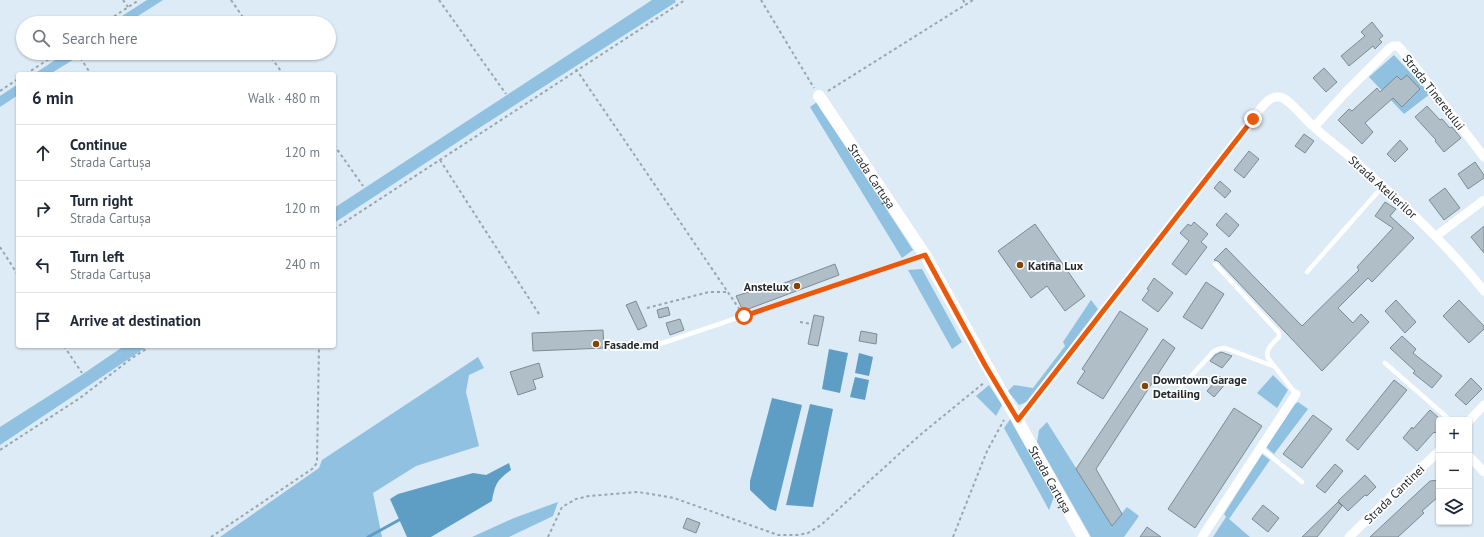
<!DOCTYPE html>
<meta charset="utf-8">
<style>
:root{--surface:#fff;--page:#f6f6f7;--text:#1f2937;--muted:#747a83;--line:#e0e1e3}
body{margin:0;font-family:"PT Sans",sans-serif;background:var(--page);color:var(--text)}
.controls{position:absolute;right:12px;bottom:12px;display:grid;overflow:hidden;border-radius:4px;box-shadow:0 1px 3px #0004}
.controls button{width:36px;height:36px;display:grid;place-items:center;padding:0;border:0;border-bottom:1px solid var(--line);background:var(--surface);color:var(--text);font:20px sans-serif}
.stop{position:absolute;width:12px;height:12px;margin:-9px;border:3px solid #ea580c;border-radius:50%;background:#fff}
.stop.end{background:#ea580c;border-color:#fff;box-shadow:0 1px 4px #0008}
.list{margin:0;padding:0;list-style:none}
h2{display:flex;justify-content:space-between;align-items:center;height:52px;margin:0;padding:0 16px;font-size:17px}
h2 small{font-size:13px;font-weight:400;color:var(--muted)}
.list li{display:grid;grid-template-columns:26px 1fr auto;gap:12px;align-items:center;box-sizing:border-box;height:56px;padding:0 16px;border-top:1px solid var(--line)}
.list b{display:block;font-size:15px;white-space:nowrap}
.list p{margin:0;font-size:13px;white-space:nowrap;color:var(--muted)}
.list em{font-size:13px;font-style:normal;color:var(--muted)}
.icon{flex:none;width:22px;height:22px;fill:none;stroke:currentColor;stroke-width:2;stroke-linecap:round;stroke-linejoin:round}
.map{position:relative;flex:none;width:1484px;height:537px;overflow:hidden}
.search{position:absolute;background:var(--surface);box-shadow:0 1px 3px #0004;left:16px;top:16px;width:320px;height:44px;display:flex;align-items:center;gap:10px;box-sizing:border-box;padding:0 14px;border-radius:22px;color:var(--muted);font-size:15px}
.panel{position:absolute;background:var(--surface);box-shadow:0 1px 3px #0004;left:16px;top:72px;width:320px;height:276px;border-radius:4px}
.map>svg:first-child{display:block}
.green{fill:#90c1e0}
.water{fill:#5e9ec5}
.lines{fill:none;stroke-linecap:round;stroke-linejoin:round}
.stream{stroke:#5e9ec5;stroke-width:3}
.building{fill:#b0bec8;stroke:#7d8b94}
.path{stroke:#9aa6ad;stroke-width:2;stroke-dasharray:3 3;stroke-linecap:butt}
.lane{stroke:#fff;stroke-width:4.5}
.street{stroke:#fff;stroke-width:9}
.secondary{stroke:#fff;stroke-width:12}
.route{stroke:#ea580c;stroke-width:5}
.poi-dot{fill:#834406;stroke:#fff;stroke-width:1.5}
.labels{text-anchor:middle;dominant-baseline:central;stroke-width:3.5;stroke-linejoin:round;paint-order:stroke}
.street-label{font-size:12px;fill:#22282b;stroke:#fff}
.poi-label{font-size:12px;font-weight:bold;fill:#22282b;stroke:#fff;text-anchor:start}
</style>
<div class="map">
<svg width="1484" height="537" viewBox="0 0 1484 537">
<rect width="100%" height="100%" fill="#dcebf5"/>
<path class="green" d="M 147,0 L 163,0 L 127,23 L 111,23 Z
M 652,0 L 675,0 L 676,2 L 476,130 L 334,223 L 334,208 Z
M 66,53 L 70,53 L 76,58 L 50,74 L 34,74 Z
M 1394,55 L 1430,94 L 1404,114 L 1369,77 Z
M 18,84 L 18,95 L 0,107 L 0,96 Z
M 817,102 L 913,250 L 902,258 L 810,107 Z
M 922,269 L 962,342 L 952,349 L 908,270 Z
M 1091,300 L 1098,309 L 1029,401 L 1019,405 L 1008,391 L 1014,385 L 1033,388 L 1065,346 L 1063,342 Z
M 124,346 L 148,346 L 0,445 L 0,427 L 80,376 Z
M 478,357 L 484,368 L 469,375 L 466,392 L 479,446 L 416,466 L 373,493 L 382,537 L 220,537 L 319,468 L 322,460 Z
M 1273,375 L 1288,390 L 1277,408 L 1257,393 Z
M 989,385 L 1002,405 L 996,416 L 976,396 Z
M 1298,402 L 1308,409 L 1274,454 L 1266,447 L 1295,404 Z
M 1011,418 L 1055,494 L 1049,510 L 1004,428 Z
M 1047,422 L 1112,525 L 1127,507 L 1139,516 L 1124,537 L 1091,537 L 1037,442 L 1039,430 Z
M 1262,454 L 1270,460 L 1229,519 L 1250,537 L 1213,537 L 1226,517 L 1224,514 Z
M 558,502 L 553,516 L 509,537 L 472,537 L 514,518 Z"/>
<path class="water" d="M 829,349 L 848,353 L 840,393 L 822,389 Z
M 859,353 L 873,357 L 869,376 L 855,373 Z
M 855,377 L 869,380 L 865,400 L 850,397 Z
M 772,398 L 802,405 L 776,511 L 770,509 L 750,490 L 750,481 Z
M 810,404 L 833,409 L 813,507 L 786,505 Z
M 509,463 L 511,470 C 497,480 495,484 492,501 L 431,537 L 407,537 L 390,499 L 398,494 L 473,473 L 486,475 Z"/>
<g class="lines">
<path class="stream" d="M 368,537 L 399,520"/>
</g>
<path class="building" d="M 1372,22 L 1383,36 L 1379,39 L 1382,42 L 1375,49 L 1373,46 L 1349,66 L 1341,56 L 1365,36 L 1361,32 Z
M 1324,68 L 1337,82 L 1326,92 L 1313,78 Z
M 1407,75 L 1420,89 L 1402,107 L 1393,98 L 1365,123 L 1373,132 L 1362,144 L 1338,120 L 1349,109 L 1352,111 L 1377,88 L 1380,92 L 1397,76 L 1401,80 Z
M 1427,106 L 1440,120 L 1442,119 L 1450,128 L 1452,127 L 1461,138 L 1444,152 L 1435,141 L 1436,140 L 1415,117 Z
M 1304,134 L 1314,141 L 1305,153 L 1295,146 Z
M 1400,140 L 1408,149 L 1395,162 L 1387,154 Z
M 1249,151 L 1259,159 L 1244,178 L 1234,170 Z
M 1475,162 L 1484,175 L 1484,178 L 1468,189 L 1458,174 Z
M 1220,181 L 1231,191 L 1225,198 L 1214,188 Z
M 1445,188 L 1460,208 L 1444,220 L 1429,200 Z
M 1385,202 L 1396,209 L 1390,216 L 1414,238 L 1372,282 L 1368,278 L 1338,308 L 1353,323 L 1361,314 L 1369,322 L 1322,371 L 1218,261 L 1214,260 L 1226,248 L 1302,326 L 1359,270 L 1357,267 L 1393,228 L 1375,216 Z
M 1226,213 L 1239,225 L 1229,237 L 1216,225 Z
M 1194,222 L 1208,234 L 1201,242 L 1207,247 L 1186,275 L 1172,264 L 1189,241 L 1180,233 L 1188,224 L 1191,226 Z
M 1035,224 L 1085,296 L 1065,311 L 1047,286 L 1031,298 L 998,251 Z
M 1484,226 L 1484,253 L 1471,237 Z
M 835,264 L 839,275 L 743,311 L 736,296 L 770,285 L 771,288 Z
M 1154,278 L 1173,293 L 1158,312 L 1142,300 L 1149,290 L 1147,289 Z
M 1206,282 L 1224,294 L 1202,329 L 1183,317 Z
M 1396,300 L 1416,322 L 1405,333 L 1385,311 Z
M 1459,300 L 1484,326 L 1484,329 L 1469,343 L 1443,316 Z
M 636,301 L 647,326 L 638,330 L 626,305 Z
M 668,307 L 670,315 L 659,318 L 657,310 Z
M 1120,311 L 1148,329 L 1103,399 L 1077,383 L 1085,371 L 1082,369 Z
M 814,315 L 824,317 L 818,346 L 808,344 Z
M 680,319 L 684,330 L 670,335 L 666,323 Z
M 603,330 L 604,348 L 533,351 L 532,333 Z
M 861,331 L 877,334 L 876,344 L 859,341 Z
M 1402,336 L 1416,349 L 1413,353 L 1442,376 L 1432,388 L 1413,373 L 1415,371 L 1390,348 Z
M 1163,339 L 1175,348 L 1096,469 L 1122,514 L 1112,526 L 1076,469 Z
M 1221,352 L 1232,356 L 1222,368 L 1210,361 L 1215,355 Z
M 539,363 L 543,377 L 533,380 L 536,389 L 518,395 L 510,372 Z
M 1220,376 L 1227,382 L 1214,397 L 1207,391 Z
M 1471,378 L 1482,389 L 1466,405 L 1455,395 Z
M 1394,380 L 1407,390 L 1358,450 L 1346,440 Z
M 1234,408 L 1262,426 L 1195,528 L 1168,509 Z
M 1430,410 L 1439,418 L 1439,429 L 1435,433 L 1434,432 L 1417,451 L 1403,438 L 1412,427 L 1413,429 Z
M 1313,415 L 1332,429 L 1302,468 L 1283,454 Z
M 1335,464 L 1343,471 L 1325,493 L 1316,486 Z
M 1365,475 L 1376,487 L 1367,496 L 1365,495 L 1348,511 L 1338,501 Z
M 1439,480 L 1439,496 L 1422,511 L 1424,513 L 1398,537 L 1370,537 L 1430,481 Z
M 1338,502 L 1342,506 L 1317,537 L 1302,537 Z
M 1263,505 L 1279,518 L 1268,532 L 1252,519 Z
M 687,518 L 700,523 L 696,533 L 683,528 Z
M 1147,527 L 1161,537 L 1140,537 Z"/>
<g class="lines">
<path class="path" d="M 123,0 L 128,7
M 231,0 L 247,23
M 439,0 L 506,94
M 761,0 L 814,88
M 963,0 L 966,5
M 104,23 L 139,0
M 77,53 L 91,74
M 268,53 L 283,74
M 576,69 L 740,310
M 26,74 L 58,53
M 0,91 L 18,79
M 828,91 L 973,0
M 334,145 L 363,186
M 440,160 L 539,314
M 334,229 L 685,0
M 0,247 L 18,275
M 647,308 L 709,292 L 728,292
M 800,322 L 812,324
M 64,346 L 82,373
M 0,450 L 80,398 L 132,358 L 151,346
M 211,537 L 312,469 L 317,463 L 319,346
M 548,537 L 562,507 L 576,499 L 589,496 L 638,492 L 674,498 L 778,535 L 797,535 L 808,533 L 821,525 L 920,435 L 985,382
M 953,537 L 987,451 L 1004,420"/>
<path class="lane" d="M 1215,264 L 1279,333 L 1279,337 C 1273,343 1265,349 1268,358 L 1296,394
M 1307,272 L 1383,186
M 651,347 L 923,255
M 1385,363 L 1450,420
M 1182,386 L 1213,352 L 1218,349 L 1225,348 L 1273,366
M 1261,448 L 1302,482"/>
<path class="street" d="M 1314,127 L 1345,93 L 1390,48 L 1393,46 L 1398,46 L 1407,56 L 1484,157
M 1436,236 L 1484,200
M 1018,420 L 1253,119 C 1259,111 1268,95 1280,97 C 1290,99 1305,120 1314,127 C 1328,140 1344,151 1358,164 C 1403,204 1447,244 1484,291
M 1469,421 L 1484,405
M 1469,456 L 1484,472
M 1202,537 L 1296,394
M 1349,537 L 1439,451"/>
<path class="secondary" id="s1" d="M 819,96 L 925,255 L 1083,537"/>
</g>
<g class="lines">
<path class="route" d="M 744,316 L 925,255 L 985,365 L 1018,420 L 1253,119"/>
</g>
<g class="poi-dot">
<circle cx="1020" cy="265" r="4"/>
<circle cx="797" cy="286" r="4"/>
<circle cx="596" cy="344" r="4"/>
<circle cx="1145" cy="386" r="4"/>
</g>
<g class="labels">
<g class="street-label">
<text transform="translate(1434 92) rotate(52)">Strada Tineretului</text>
<text stroke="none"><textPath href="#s1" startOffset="96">Strada Cartușa</textPath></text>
<text transform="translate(1383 187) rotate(42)">Strada Atelierilor</text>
<text stroke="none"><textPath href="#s1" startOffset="448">Strada Cartușa</textPath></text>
<text transform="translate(1394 494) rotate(-44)">Strada Cantinei</text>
</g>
<g class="poi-label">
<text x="1028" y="265">Katifia Lux</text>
<text x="789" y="286" text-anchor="end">Anstelux</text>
<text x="604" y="344">Fasade.md</text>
<text x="1153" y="379">Downtown Garage<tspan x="1153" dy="14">Detailing</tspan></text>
</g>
</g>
</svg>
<div class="controls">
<button>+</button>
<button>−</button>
<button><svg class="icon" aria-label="layers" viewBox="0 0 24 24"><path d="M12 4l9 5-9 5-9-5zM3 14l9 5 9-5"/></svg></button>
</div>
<div class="stop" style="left:744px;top:316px"></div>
<div class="stop end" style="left:1253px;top:119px"></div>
<div class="search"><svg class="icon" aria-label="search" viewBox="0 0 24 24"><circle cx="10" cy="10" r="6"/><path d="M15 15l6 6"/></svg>Search here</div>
<section class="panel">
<h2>6 min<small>Walk · 480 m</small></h2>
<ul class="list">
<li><svg class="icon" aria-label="ahead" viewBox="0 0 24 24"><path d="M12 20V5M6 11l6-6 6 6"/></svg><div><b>Continue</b><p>Strada Cartușa</p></div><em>120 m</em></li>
<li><svg class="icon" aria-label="right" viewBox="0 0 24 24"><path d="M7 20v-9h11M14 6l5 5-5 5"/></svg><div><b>Turn right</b><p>Strada Cartușa</p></div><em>120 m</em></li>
<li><svg class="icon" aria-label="left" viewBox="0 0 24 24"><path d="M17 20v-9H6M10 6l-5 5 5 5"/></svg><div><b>Turn left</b><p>Strada Cartușa</p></div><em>240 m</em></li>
<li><svg class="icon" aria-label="arrive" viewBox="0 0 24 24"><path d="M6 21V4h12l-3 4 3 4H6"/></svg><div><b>Arrive at destination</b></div></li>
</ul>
</section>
</div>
